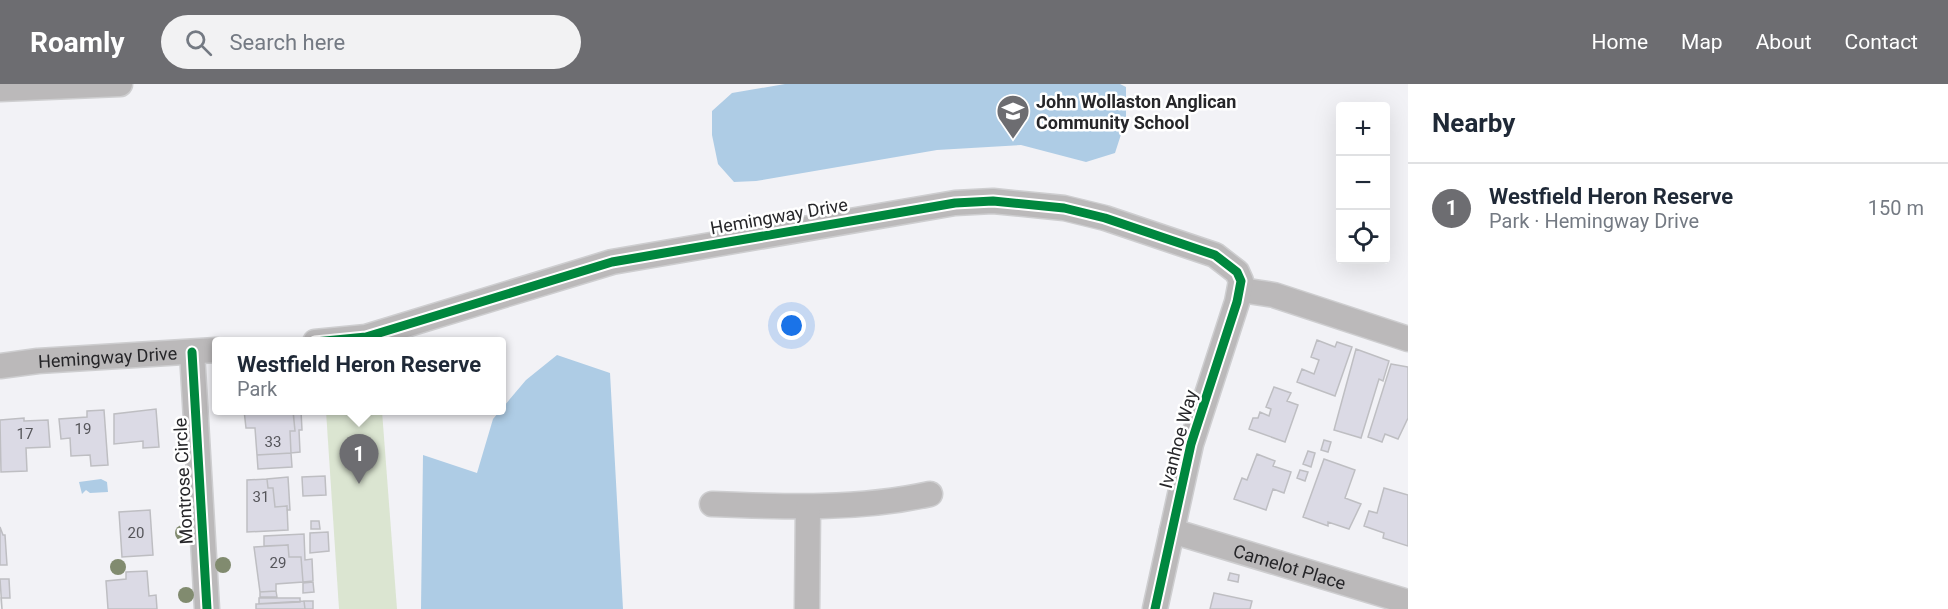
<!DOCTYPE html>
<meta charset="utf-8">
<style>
:root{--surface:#fff;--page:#f2f2f3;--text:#1f2937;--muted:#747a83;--line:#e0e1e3;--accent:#6d6d71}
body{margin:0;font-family:Roboto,sans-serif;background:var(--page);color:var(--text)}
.controls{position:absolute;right:18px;top:18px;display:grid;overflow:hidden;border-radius:6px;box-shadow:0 6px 24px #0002}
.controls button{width:54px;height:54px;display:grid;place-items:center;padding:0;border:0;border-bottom:2px solid var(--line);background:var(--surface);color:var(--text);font:30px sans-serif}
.you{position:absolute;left:792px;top:242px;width:21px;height:21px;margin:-15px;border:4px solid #fff;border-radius:50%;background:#1a73e8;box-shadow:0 0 0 9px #1a73e833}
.badge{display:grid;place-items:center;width:39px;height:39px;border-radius:50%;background:var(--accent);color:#fff;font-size:20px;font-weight:700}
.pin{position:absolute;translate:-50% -50px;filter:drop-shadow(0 2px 3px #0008)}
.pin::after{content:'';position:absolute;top:32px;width:21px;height:18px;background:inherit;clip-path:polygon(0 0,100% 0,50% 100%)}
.popup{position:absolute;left:212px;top:253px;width:294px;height:78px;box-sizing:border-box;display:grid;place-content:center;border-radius:6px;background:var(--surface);filter:drop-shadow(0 2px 4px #0005);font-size:20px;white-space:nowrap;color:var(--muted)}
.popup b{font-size:22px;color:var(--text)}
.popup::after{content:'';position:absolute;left:50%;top:100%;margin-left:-12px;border:12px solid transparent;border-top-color:var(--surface)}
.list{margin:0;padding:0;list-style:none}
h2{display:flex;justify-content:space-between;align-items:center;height:78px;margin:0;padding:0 24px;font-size:26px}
h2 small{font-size:20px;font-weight:400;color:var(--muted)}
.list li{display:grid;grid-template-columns:39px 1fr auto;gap:18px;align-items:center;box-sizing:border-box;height:90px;padding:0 24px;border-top:2px solid var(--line)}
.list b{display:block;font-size:22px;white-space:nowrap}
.list p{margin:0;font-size:20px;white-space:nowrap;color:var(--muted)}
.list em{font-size:20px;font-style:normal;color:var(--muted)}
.icon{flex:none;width:33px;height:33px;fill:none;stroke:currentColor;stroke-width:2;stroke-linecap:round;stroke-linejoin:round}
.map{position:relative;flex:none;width:1408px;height:525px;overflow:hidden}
header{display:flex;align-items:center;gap:36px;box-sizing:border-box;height:84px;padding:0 30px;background:var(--accent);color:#fff}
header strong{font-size:28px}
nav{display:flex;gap:33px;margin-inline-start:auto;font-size:21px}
.search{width:420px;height:54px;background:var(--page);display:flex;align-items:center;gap:15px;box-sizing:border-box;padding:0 21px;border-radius:33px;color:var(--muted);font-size:22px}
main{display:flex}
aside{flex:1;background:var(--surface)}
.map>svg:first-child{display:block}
.green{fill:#dbe5d1}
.water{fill:#aecce5}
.building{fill:#dbdae5;stroke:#bebec2;stroke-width:1.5}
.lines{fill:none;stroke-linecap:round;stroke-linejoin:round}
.minor-casing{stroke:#ceced0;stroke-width:27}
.minor{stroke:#bbb9ba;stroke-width:24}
.cycleway-casing{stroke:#fff;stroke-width:13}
.cycleway{stroke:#00873e;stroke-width:9}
.tree{fill:#818b6f}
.labels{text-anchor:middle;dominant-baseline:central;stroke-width:5;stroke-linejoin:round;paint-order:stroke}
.number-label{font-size:15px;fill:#55555a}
.poi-label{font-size:18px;font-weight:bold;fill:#262629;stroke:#fff;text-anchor:start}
.street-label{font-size:18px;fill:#262629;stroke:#fff}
</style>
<header>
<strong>Roamly</strong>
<div class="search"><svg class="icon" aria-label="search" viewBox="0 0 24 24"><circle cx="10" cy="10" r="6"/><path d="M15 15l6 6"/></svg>Search here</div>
<nav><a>Home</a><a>Map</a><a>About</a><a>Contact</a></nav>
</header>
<main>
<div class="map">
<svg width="1408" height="525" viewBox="0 0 1408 525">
<rect width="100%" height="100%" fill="#f2f2f6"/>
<path class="green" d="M 326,327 L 382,327 L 397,525 L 339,525 Z"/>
<path class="water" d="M 785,0 L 1120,0 L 1126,3 L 1126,35 L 1115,69 L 1086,78 L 1021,61 L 937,66 L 756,97 L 734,98 L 718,80 L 712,51 L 712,27 L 732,9 Z
M 557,271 L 610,289 L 623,525 L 421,525 L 423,371 L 477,389 L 493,335 L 526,296 Z
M 101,395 L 107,398 L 108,408 L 90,409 L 86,406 L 82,410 L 79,398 Z"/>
<path class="building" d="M 1317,256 L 1335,263 L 1337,258 L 1352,263 L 1335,312 L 1297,298 L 1302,285 L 1314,290 L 1319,276 L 1311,273 Z
M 1356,265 L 1389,277 L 1383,297 L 1379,295 L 1361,354 L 1334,346 Z
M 1391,280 L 1408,283 L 1408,334 L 1398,355 L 1385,350 L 1382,358 L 1368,353 Z
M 1274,303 L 1291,309 L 1287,317 L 1298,321 L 1285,358 L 1249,345 L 1253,334 L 1258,334 L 1260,328 L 1269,332 L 1271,325 L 1266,323 Z
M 156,325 L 159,363 L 143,364 L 143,357 L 114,360 L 114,330 Z
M 104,326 L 108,381 L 91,382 L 90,371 L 71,372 L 70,354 L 61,355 L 59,335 L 87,333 L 87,327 Z
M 244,326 L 293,326 L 295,347 L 290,347 L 291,369 L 257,371 L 255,344 L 246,344 Z
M 293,327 L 301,327 L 302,346 L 299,346 L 300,368 L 291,369 L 290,347 L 295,347 Z
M 24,334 L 24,337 L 48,336 L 50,363 L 26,364 L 27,387 L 1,388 L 0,336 Z
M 1324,356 L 1331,358 L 1328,368 L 1321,366 Z
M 1308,367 L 1315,369 L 1311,383 L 1303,380 Z
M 291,369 L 292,383 L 258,385 L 257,371 Z
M 1257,370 L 1275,377 L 1273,382 L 1291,388 L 1284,409 L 1273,405 L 1266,426 L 1234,415 L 1242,394 L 1247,396 Z
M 1324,375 L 1355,386 L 1345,414 L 1361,420 L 1349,445 L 1328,438 L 1328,442 L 1303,433 Z
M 1300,386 L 1308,388 L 1305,397 L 1297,394 Z
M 325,392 L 326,411 L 303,412 L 302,393 Z
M 288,393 L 290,426 L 287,426 L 287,422 L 275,423 L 273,404 L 268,404 L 267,395 Z
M 267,395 L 268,404 L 273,404 L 275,423 L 287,422 L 288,446 L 247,448 L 247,396 Z
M 1384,404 L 1408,411 L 1408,462 L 1383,454 L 1384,449 L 1364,442 L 1369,427 L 1377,429 Z
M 150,426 L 153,471 L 122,473 L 119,428 Z
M 311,437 L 319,437 L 320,445 L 311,445 Z
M 0,443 L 3,451 L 5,451 L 7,481 L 0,481 Z
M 328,448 L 329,467 L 310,469 L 310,449 Z
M 304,450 L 305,476 L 312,475 L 313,497 L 303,498 L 301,473 L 289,473 L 288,461 L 264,462 L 264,452 Z
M 288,461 L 289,473 L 301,473 L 303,498 L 276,500 L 276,507 L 260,508 L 254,463 Z
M 147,487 L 149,512 L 156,511 L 157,525 L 108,525 L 106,497 L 126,495 L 126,488 Z
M 1230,489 L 1239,491 L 1238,498 L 1228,496 Z
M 0,495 L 9,495 L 10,514 L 1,514 L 2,525 Z
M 313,498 L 314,508 L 303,509 L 303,499 Z
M 276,507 L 277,513 L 260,513 L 260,508 Z
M 1214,509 L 1252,517 L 1250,525 L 1210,525 Z
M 259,514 L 300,514 L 300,518 L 259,520 Z
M 304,517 L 305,525 L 256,525 L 256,520 Z
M 304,517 L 313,517 L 313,525 L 305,525 Z"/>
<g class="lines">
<g class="minor-casing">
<g id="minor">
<path d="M 0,5 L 120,0"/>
<path d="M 1241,206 L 1274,211 L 1408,255"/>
<path d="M 315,258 L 366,253 L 612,178 L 955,119 L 993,117 L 1064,124 L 1105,134 L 1215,171 L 1237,188 L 1241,197 L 1237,218 L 1191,360 L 1155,525"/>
<path d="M 192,268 L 207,525"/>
<path id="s1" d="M 0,282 L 38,277 L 216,266"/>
<path d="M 712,420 C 786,423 858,426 930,410"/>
<path id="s2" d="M 1172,447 L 1408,518"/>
<path d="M 807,525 L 808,424"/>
</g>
</g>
<use href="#minor" class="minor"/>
<g class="cycleway-casing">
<path id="cycleway" d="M 315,258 L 366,253 L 612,178 L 955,119 L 993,117 L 1064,124 L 1105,134 L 1215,171 L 1237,188 L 1241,197 L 1237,218 L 1191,360 L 1155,525
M 192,268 L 207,525"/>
</g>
<use href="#cycleway" class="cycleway"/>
</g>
<g class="tree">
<circle cx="183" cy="449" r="8"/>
<circle cx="223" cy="481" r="8"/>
<circle cx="118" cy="483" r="8"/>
<circle cx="186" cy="511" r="8"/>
</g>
<defs>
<g id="school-pin" transform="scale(1.725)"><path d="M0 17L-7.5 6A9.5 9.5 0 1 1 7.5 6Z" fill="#6d6d71" stroke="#fff"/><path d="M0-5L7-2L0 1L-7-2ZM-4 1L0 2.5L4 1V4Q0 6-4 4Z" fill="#fff"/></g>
</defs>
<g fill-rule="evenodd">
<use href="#school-pin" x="1013" y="27"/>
</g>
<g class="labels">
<g class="number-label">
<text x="83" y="345">19</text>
<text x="25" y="350">17</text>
<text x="273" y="358">33</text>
<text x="261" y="413">31</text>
<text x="136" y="449">20</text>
<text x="278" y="479">29</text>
</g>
<g class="poi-label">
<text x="1036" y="17">John Wollaston Anglican<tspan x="1036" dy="21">Community School</tspan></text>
</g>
<g class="street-label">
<text transform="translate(779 132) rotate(-10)">Hemingway Drive</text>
<text stroke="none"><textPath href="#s1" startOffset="108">Hemingway Drive</textPath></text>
<text transform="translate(1178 355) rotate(-75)">Ivanhoe Way</text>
<text transform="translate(183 397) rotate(-93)">Montrose Circle</text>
<text stroke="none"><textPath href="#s2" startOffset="123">Camelot Place</textPath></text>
</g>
</g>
</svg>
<div class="controls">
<button>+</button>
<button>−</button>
<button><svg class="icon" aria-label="locate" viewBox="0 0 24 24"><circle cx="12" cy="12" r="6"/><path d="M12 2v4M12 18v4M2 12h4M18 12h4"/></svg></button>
</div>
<div class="you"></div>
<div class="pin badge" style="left:359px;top:400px">1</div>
<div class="popup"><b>Westfield Heron Reserve</b>Park</div>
</div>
<aside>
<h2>Nearby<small></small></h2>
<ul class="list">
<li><span class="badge">1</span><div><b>Westfield Heron Reserve</b><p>Park · Hemingway Drive</p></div><em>150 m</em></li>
</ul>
</aside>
</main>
